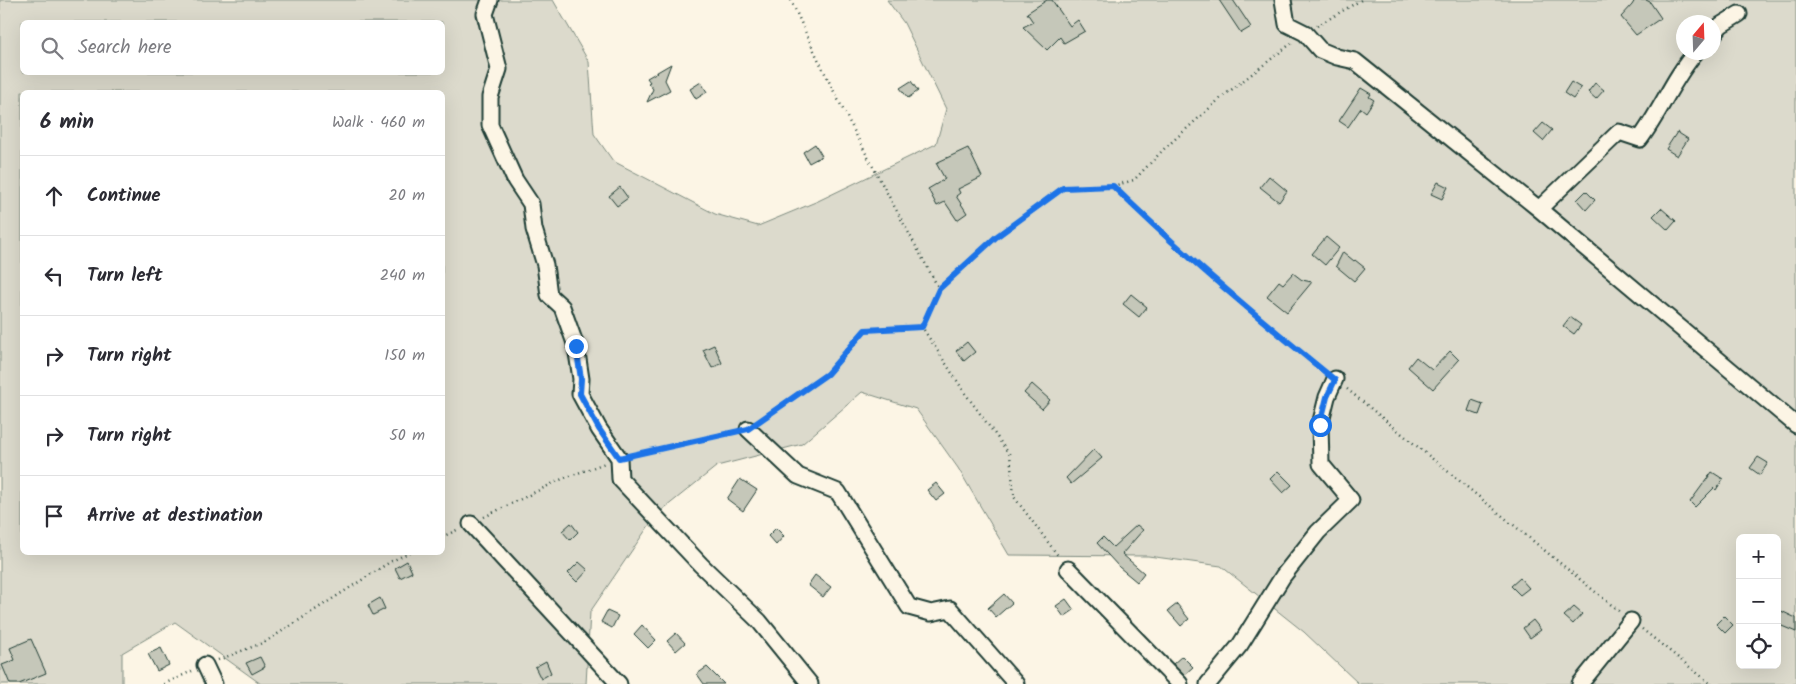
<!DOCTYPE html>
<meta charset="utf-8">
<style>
:root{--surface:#fff;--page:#f2f2f3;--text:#2b2b33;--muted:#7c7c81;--line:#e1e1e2}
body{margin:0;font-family:Kalam,sans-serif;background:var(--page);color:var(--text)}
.controls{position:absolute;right:15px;bottom:15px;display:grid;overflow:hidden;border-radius:8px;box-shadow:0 5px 20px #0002}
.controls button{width:45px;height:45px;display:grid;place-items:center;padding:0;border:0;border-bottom:1px solid var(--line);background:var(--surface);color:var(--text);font:25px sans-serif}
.compass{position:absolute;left:1676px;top:15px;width:45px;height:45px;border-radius:50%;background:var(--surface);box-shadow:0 5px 20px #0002;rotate:19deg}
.stop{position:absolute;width:15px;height:15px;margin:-11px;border:4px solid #1a73e8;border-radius:50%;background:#fff}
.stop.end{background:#1a73e8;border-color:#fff;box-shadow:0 1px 5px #0008}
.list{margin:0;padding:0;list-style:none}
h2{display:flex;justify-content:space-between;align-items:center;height:65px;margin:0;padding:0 20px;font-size:21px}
h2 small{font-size:16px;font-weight:400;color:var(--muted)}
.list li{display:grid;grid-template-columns:32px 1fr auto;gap:15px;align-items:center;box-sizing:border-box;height:80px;padding:0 20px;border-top:1px solid var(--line)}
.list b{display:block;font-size:19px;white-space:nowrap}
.list em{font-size:16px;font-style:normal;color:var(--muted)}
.icon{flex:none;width:28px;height:28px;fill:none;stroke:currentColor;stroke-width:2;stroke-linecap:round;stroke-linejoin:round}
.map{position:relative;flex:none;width:1796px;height:684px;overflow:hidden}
.search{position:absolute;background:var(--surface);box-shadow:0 5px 20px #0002;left:20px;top:20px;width:425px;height:55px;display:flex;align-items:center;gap:12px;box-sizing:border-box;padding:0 18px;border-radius:8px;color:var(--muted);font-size:19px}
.panel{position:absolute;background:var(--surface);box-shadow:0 5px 20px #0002;left:20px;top:90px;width:425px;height:465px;border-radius:8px}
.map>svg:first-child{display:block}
.green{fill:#dcdacc;stroke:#7e8c80;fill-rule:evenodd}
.building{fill:#c5c7b9;stroke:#1f3d34}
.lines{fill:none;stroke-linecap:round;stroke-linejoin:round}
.minor-casing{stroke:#1f3d34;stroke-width:19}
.path{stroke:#1f3d34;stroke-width:2.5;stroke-dasharray:1 4;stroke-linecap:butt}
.minor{stroke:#fcf5e5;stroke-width:15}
.route{stroke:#1a73e8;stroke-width:6}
</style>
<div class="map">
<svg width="1796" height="684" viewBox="0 0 1796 684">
<rect width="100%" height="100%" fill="#fcf5e5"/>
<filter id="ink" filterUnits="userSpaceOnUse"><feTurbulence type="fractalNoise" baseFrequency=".02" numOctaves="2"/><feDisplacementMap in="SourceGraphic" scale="10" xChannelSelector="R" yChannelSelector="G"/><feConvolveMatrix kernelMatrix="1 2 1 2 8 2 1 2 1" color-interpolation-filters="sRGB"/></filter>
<g filter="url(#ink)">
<path class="green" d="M 0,0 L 553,0 L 589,62 L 594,134 L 613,161 L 715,214 L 758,226 L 818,201 L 936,144 L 946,109 L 904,23 L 887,0 L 1796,0 L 1796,684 L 1359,684 L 1304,632 L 1221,566 L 1148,556 L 1009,555 L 958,468 L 916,409 L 862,392 L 802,444 L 717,466 L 656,515 L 590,612 L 586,684 L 261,684 L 175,622 L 122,653 L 122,684 L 0,684 ZM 22,22 L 442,22 L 442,72 L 22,72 ZM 1684,22 L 1714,22 L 1714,52 L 1684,52 ZM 22,92 L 442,92 L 442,552 L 22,552 ZM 1740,538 L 1777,538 L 1777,665 L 1740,665 Z"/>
<path class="building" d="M 1047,0 L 1052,0 L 1070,26 L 1078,20 L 1085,31 L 1064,43 L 1060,37 L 1047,50 L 1023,27 L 1033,22 L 1027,13 Z
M 1219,0 L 1233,0 L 1251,27 L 1241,33 Z
M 1635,0 L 1646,0 L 1650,2 L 1661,18 L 1636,35 L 1621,17 L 1632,5 Z
M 671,64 L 665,80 L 670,90 L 647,102 L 653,89 L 648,83 L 650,82 L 647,78 Z
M 911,81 L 918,91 L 908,98 L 900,88 Z
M 701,82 L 707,92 L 696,99 L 690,89 Z
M 1571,82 L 1581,88 L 1573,99 L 1564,93 Z
M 1595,83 L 1604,90 L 1596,99 L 1588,92 Z
M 1361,88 L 1371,94 L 1369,97 L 1374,100 L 1366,112 L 1361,108 L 1348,127 L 1339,121 Z
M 1543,123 L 1552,130 L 1543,141 L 1534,133 Z
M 1677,132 L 1688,139 L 1677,156 L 1666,149 Z
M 815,144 L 822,156 L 809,163 L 803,152 Z
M 968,148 L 982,177 L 958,189 L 960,193 L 956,196 L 967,213 L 957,220 L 945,202 L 937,206 L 928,189 L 945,179 L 936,163 Z
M 1269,176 L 1287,191 L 1279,202 L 1260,187 Z
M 1438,182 L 1448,187 L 1442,199 L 1431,194 Z
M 620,187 L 628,198 L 617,206 L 609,196 Z
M 1586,191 L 1595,200 L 1586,210 L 1577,200 Z
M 1661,208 L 1676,221 L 1668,230 L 1653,216 Z
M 1326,237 L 1339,248 L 1325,265 L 1312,254 Z
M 1343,252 L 1354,261 L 1355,260 L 1365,268 L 1354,281 L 1336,266 Z
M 1293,273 L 1302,280 L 1312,282 L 1287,312 L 1267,296 L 1279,281 L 1283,284 Z
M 1131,294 L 1147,307 L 1139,317 L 1123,304 Z
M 1570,317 L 1581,325 L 1574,334 L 1563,326 Z
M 967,342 L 975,352 L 964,361 L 956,351 Z
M 714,345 L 722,363 L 712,368 L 703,350 Z
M 1450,351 L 1459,360 L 1433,389 L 1408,367 L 1416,357 L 1432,370 Z
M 1032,384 L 1050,400 L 1042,409 L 1024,393 Z
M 1472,400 L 1483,404 L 1479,415 L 1468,411 Z
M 1094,449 L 1102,458 L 1071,484 L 1066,478 Z
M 1758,457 L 1768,463 L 1760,475 L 1750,468 Z
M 1278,471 L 1292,485 L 1283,493 L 1270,479 Z
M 1712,472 L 1723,479 L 1716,490 L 1714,488 L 1695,507 L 1690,502 Z
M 740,479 L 757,490 L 743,511 L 727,499 Z
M 936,483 L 945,494 L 936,501 L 927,490 Z
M 571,523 L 578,532 L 570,540 L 562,531 Z
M 1137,525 L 1143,530 L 1122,554 L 1144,573 L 1137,582 L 1119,567 L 1097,543 L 1103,537 L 1113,547 Z
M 776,528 L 784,536 L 776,545 L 768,536 Z
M 407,561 L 412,572 L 400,578 L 395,568 Z
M 579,562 L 588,570 L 577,582 L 568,573 Z
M 815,575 L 831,587 L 823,597 L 808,585 Z
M 1520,578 L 1529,588 L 1520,595 L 1511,586 Z
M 1004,594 L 1012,603 L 996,617 L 988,608 Z
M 380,598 L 385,609 L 373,615 L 368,605 Z
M 1066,599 L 1074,610 L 1064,617 L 1056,606 Z
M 1177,604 L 1189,619 L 1181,626 L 1168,611 Z
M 1574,607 L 1582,614 L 1573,624 L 1564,616 Z
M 1777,609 L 1796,618 L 1796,632 L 1777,624 Z
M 607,611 L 618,616 L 612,628 L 601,622 Z
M 1724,616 L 1733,625 L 1725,633 L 1716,624 Z
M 1533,620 L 1541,630 L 1530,638 L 1523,628 Z
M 642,625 L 656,640 L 648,648 L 634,634 Z
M 676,633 L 685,643 L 676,651 L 667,641 Z
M 31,639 L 46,673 L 19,684 L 10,684 L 2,665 L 15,660 L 10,648 Z
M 161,648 L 169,665 L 157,671 L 148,654 Z
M 1182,656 L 1193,667 L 1184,675 L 1173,664 Z
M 260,657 L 265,667 L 252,674 L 246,663 Z
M 546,661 L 551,673 L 541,679 L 535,667 Z
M 707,667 L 724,684 L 704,684 L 697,674 Z"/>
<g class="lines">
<g class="minor-casing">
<path id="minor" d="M 490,0 L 485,14 L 499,69 L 490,97 L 490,125 L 515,180 L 531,204 L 534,229 L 545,265 L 549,295 L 562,307 L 576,346 L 581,379 L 580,394 L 599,429 L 619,458 L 620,479 L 701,565 L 759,621 L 810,684
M 1283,0 L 1287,24 L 1305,33 L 1320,50 L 1337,57 L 1355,61 L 1539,209 L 1796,425
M 1714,34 L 1721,25 L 1739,14
M 1539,209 L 1619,132 L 1640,139 C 1661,111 1673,78 1696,52
M 748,429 L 798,476 L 838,492 L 909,607 L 931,613 L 950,609 L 1016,684
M 471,524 L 619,684
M 1068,569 L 1180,684
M 205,665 L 214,684
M 1208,684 L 1240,645 L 1283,576 L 1318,532 L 1351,500 L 1321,464 L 1320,425 L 1327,397 L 1335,379
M 1580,684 L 1631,621"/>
</g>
<path class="path" d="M 791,0 C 834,99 888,194 939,289 L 922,327 L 965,393 L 1010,455 L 1014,497 L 1059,557
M 1317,26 L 1361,0
M 1113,186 C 1179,252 1250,312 1323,370
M 939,289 L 996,237 L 1063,188 L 1113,186 L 1134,180 L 1164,149 L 1222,97 L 1292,43
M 1347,389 L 1620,612
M 761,420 L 827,374 L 865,330 L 922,327
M 632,455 L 734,432
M 484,517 L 562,479 L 605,463
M 442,537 L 457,530
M 1642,629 L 1711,684
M 218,660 L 265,642 L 390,562 L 410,552
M 164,684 L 192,671"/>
<use href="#minor" class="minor"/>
</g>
</g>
<g class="lines" filter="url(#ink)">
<path class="route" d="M 576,346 L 581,379 L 580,394 L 599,429 L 619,458 L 748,429 L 827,374 L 865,330 L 922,327 L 939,289 L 996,237 L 1063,188 L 1113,186 C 1183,255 1258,318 1335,380 L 1327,397 L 1320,425"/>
</g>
</svg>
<div class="controls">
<button>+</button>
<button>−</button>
<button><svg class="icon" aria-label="locate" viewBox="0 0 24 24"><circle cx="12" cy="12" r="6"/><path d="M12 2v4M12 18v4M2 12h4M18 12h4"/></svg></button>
</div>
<svg class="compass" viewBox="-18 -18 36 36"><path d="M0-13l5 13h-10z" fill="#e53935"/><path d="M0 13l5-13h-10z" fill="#7c7c81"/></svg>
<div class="stop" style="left:1320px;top:425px"></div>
<div class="stop end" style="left:576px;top:346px"></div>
<div class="search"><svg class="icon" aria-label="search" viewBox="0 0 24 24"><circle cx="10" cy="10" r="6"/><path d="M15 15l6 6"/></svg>Search here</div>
<section class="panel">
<h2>6 min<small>Walk · 460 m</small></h2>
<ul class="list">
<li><svg class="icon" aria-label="ahead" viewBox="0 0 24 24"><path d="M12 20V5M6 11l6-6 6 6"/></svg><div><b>Continue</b></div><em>20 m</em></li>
<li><svg class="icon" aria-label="left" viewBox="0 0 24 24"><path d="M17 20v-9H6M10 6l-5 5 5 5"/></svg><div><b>Turn left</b></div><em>240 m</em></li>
<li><svg class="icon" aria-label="right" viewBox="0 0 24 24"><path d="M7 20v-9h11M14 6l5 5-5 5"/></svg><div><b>Turn right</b></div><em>150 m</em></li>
<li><svg class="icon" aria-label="right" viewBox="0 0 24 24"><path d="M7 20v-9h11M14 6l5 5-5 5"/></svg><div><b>Turn right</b></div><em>50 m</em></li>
<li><svg class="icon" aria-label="arrive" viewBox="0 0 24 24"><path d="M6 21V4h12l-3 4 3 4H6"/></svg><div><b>Arrive at destination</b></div></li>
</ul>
</section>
</div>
